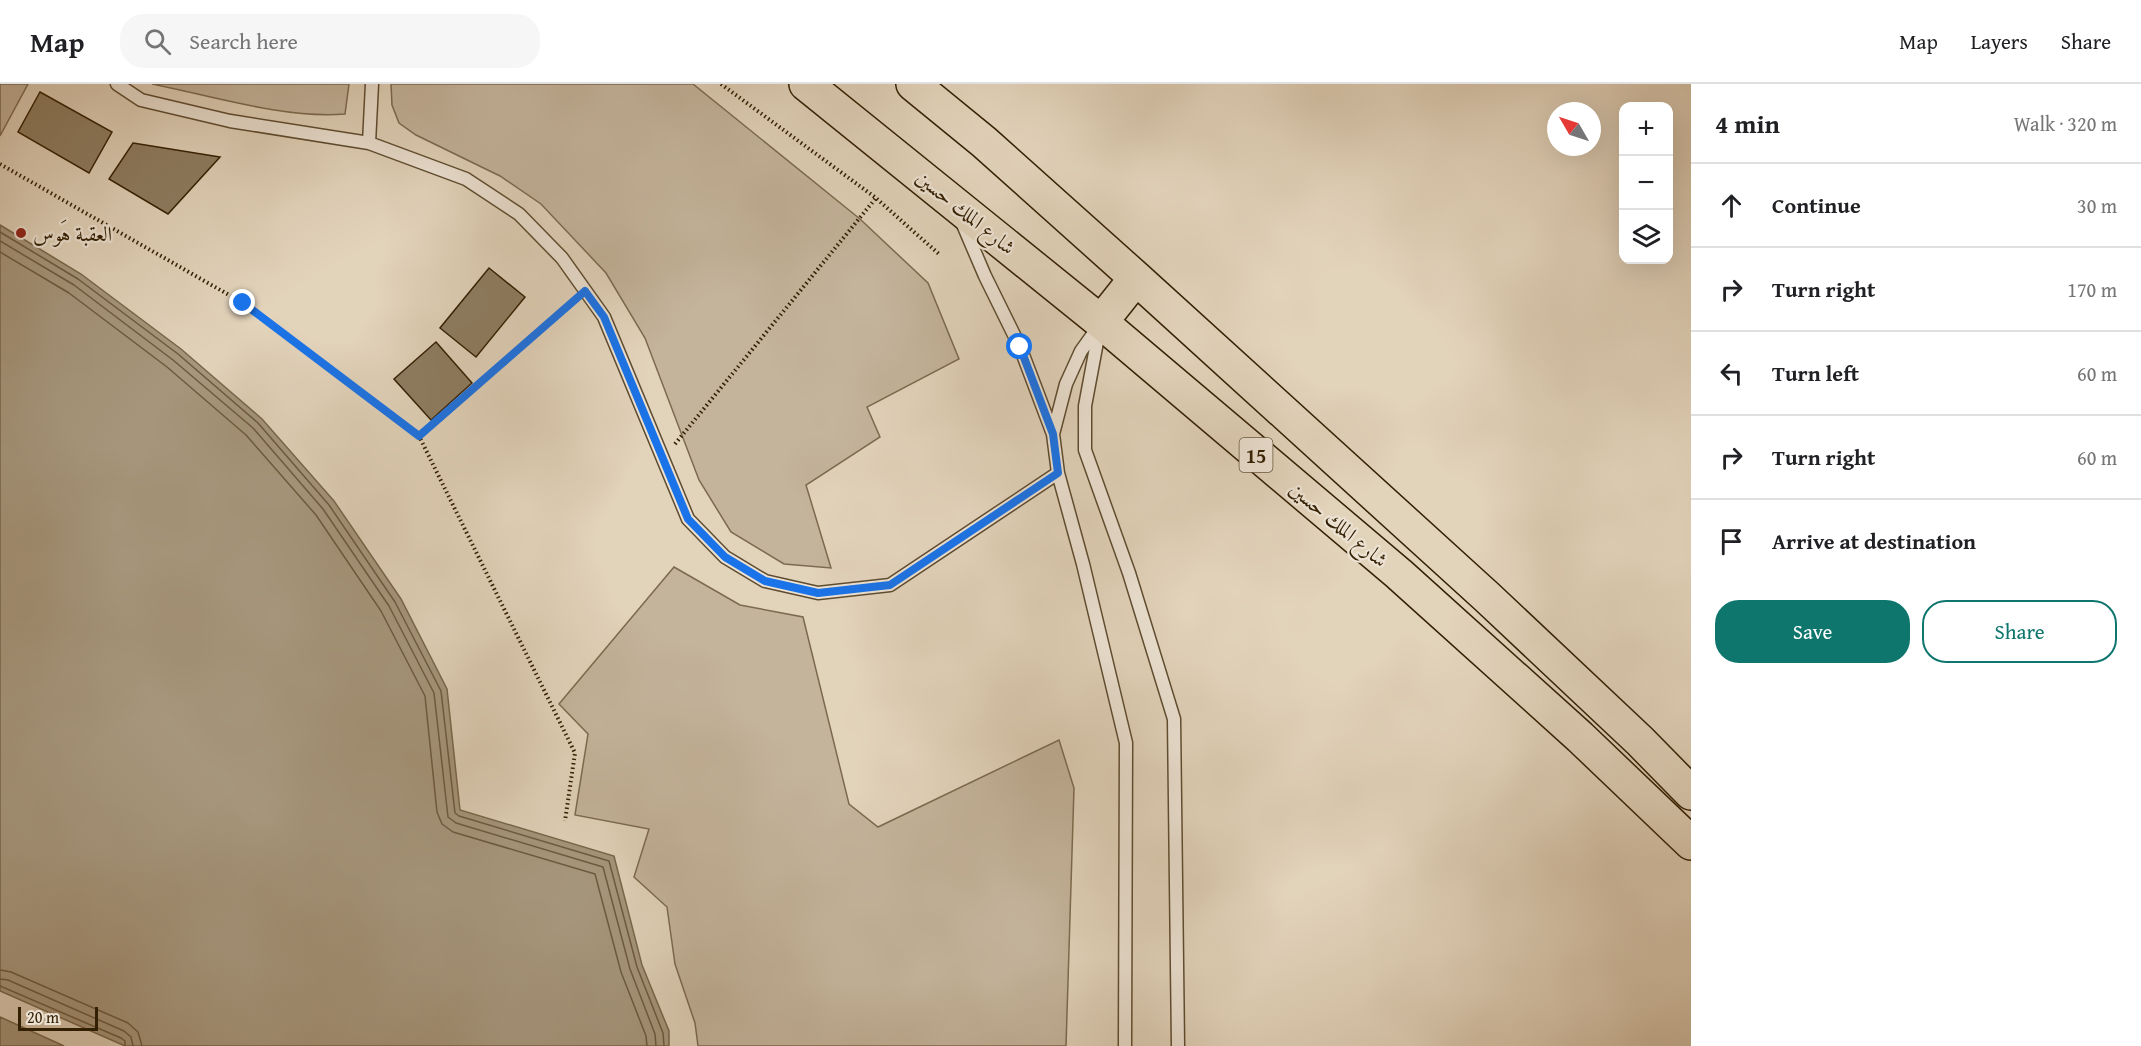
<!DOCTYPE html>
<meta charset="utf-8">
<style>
:root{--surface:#fff;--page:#f6f6f6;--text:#202124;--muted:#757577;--line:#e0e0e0;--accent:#0f766e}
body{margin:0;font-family:"Gentium Book Plus",Amiri,serif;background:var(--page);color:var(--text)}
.controls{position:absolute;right:18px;top:18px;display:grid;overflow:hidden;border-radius:12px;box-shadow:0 6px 24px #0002}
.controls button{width:54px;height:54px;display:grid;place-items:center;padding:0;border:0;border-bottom:2px solid var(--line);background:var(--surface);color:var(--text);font:30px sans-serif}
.compass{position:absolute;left:1547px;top:18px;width:54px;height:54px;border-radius:50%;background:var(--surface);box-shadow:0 6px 24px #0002;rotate:309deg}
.scale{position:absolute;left:18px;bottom:15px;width:80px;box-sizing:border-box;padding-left:6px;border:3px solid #331f02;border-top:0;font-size:16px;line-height:21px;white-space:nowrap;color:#331f02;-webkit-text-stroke:4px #ece2d3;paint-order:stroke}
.stop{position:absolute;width:18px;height:18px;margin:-14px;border:4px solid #1a73e8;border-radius:50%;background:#fff}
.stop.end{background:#1a73e8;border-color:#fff;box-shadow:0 2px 6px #0008}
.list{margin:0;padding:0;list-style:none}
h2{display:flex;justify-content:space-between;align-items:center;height:78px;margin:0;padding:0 24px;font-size:26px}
h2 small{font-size:20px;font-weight:400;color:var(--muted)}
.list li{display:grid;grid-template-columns:39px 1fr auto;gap:18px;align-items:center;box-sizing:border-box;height:84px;padding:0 24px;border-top:2px solid var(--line)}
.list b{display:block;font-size:22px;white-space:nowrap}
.list em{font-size:20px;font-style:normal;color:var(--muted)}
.actions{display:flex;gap:12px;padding:18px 24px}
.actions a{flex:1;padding:14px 0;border:2px solid var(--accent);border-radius:24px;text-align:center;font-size:21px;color:var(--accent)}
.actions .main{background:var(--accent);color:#fff}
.icon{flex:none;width:33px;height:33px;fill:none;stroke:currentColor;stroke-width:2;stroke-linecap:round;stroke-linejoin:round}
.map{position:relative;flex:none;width:1691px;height:962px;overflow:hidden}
header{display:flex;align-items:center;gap:36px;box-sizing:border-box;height:84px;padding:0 30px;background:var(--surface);border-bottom:2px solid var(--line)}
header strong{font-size:28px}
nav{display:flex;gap:33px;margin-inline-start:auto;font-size:21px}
.search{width:420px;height:54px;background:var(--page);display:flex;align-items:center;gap:15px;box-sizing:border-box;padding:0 21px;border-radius:24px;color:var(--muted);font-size:22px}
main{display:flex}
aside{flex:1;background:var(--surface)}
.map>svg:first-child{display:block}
.green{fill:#c4b49c;stroke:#7c6a4f;stroke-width:1.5}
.water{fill:#a6967c;stroke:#78664b;stroke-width:1.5}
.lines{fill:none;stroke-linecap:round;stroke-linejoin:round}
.shore{stroke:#6c5a3f;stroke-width:1.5}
.building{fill:#8e7d62;stroke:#331f02;stroke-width:1.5}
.lane-casing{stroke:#5f4c30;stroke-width:15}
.highway-casing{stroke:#331f02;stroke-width:36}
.path{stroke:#331f02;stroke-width:4;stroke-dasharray:1.5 3;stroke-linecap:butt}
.lane{stroke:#ece2d3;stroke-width:12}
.highway{stroke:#e2d3bb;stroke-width:33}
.route{stroke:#1a73e8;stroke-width:8}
.poi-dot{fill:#8f2418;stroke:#ece2d3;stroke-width:2}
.labels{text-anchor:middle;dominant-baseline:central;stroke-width:4.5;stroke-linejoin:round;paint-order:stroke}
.shield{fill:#ece2d3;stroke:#6a5a41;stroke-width:1.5}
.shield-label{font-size:20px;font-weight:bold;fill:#331f02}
.street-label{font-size:21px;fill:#331f02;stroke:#ece2d3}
.poi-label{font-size:21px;fill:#331f02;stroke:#ece2d3;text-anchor:start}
</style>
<header>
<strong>Map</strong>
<div class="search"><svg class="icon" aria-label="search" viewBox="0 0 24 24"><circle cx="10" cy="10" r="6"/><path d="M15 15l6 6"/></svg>Search here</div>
<nav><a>Map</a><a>Layers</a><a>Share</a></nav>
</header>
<main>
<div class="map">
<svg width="1691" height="962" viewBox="0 0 1691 962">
<rect width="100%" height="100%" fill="#e2d3bb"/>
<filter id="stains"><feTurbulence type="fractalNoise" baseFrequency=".00333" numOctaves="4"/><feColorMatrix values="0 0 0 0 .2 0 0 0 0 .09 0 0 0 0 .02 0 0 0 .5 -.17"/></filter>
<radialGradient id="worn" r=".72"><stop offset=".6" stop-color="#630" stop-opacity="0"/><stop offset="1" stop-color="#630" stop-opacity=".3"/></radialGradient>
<path class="green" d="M 0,0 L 28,0 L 0,52 Z
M 152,0 L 349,0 L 345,30 C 285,35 212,12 152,0 Z
M 391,0 L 693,0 L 860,135 L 928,199 L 959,275 L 867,323 L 880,353 L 806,401 L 831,484 L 784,480 L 731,448 L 699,396 L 645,254 L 606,189 L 541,120 L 500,92 L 416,51 L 399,39 L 392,21 Z
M 674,483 L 740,521 L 803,533 L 849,720 L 878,743 L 1059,656 L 1074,704 L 1066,962 L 698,962 L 695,939 L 675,880 L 667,823 L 634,793 L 649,745 L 575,731 L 588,650 L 559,620 Z"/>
<path class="water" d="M 0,141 L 81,190 L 181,265 L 262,335 L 334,417 L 401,515 L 447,605 L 460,726 L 614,772 L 642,881 L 669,947 L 669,962 L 125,962 L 0,907 Z
M 0,933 L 64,962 L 0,962 Z"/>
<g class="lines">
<path class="shore" d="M 0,148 L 78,195 L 178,270 L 258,339 L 329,421 L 395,518 L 441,607 L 455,729 L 459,732 L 609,777 L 637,883 L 663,949 L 664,962
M 0,157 L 74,201 L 173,276 L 253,344 L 323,425 L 389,522 L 434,609 L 448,733 L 456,739 L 603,783 L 630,885 L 655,950 L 656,962
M 0,168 L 69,209 L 167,283 L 246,351 L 316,431 L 381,527 L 425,612 L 437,728 L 442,740 L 453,748 L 595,790 L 621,888 L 646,952 L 647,962
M 0,886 L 11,888 L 128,939 L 138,948 L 142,962
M 0,895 L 8,896 L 124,947 L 131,953 L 133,962
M 0,902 L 121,954 L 125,957 L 125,962"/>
</g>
<path class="building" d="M 40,8 L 112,48 L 89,89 L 18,48 Z
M 133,59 L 220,73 L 168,130 L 109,95 Z
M 489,184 L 525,213 L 476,273 L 440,244 Z
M 436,258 L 472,299 L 431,336 L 394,295 Z"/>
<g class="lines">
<g class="lane-casing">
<path id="lane" d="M 117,0 L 141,16 L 230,37 L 369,59 L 466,95 L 519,130 L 562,174 L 604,233 L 688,435 L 725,473 L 765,497 L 818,509 L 890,501 L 1058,389
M 369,59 L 372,0
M 961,136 L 985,192 L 1020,263 L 1053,350
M 1101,239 L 1081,267 L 1066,300 L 1053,350 L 1058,389 L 1083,480 L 1126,659 L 1125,962
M 1100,242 L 1085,322 L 1085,366 L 1129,489 L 1174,635 L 1178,962"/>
</g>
<g class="highway-casing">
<path id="highway" d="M 806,0 L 1101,238 L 1399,490 L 1580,653 L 1691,759
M 913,0 L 984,58 L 1136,194 L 1487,513 L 1640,657 L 1691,709
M 1101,238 L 1136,194"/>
</g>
<path class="path" d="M 721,0 L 876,114 L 940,171
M 0,80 L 243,219 L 419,352 L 575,669 L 565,737
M 419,352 L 571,218
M 675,360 L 876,114"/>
<use href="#lane" class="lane"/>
<use href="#highway" class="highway"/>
</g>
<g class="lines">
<path class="route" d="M 243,219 L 419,352 L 585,207 L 604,233 L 688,435 L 725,473 L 765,497 L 818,509 L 890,501 L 1058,389 L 1053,350 L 1020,263"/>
</g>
<circle class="poi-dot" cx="21" cy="149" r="6"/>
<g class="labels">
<rect class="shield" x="1239.5" y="354" width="33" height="34" rx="4.5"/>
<g class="shield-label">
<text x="1256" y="371">15</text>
</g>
<g class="street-label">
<text transform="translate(966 128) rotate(39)">شارع الملك حسين</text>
<text transform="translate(1339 440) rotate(40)">شارع الملك حسين</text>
</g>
<g class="poi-label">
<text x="33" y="149">العقبة هَوس</text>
</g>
</g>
<rect width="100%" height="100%" filter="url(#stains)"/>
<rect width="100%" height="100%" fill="url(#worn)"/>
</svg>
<div class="controls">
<button>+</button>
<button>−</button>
<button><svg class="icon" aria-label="layers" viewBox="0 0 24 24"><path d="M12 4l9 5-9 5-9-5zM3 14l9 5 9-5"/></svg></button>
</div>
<svg class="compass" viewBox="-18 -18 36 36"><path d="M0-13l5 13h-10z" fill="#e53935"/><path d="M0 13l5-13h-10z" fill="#757577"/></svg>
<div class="scale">20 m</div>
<div class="stop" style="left:1020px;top:263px"></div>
<div class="stop end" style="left:243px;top:219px"></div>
</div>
<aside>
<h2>4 min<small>Walk · 320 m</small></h2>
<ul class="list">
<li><svg class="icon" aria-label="ahead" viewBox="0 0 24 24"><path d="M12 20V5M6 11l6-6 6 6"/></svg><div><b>Continue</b></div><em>30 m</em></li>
<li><svg class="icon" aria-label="right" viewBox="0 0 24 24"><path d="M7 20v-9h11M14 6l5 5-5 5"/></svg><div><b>Turn right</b></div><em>170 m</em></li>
<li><svg class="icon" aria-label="left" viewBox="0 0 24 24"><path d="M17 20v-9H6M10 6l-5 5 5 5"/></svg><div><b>Turn left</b></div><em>60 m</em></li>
<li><svg class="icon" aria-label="right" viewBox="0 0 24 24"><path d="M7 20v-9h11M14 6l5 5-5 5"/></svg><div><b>Turn right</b></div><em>60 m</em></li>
<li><svg class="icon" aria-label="arrive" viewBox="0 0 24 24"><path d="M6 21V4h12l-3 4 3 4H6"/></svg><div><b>Arrive at destination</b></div></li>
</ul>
<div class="actions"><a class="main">Save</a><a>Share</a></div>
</aside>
</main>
